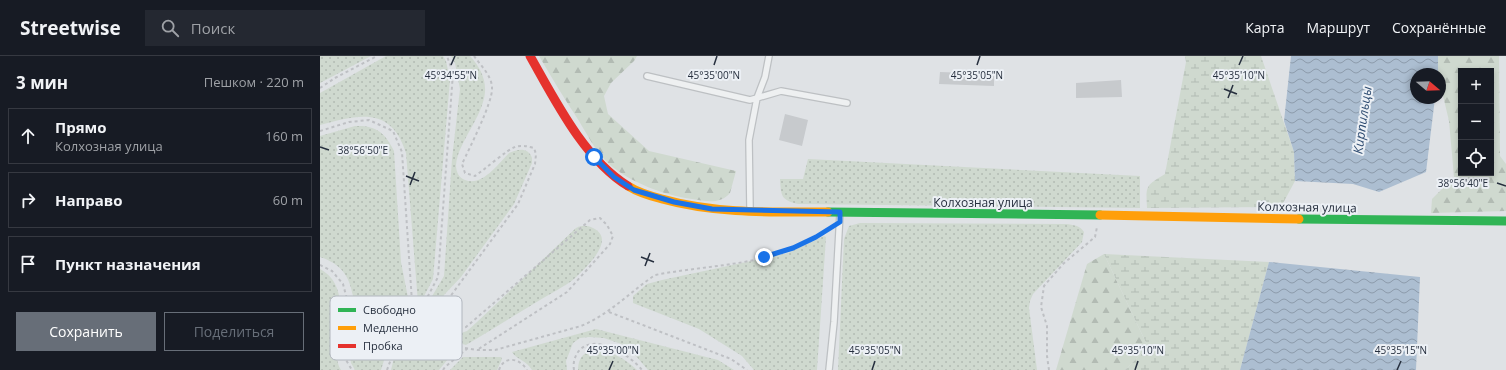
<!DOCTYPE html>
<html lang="ru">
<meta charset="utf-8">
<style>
:root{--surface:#171b24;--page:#242831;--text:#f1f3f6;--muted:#9ea1a6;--line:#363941;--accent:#676e78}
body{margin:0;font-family:"Open Sans",sans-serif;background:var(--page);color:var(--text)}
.controls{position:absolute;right:12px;top:12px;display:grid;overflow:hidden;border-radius:0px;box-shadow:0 2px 6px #0003}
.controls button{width:36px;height:36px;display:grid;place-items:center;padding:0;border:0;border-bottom:1px solid var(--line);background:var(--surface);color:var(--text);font:20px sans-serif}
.compass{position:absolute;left:1090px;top:12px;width:36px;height:36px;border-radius:50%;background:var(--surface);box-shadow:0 2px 6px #0003;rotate:109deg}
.stop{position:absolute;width:12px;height:12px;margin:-9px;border:3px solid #1a73e8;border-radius:50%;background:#fff}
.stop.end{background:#1a73e8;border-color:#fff;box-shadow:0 1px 4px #0008}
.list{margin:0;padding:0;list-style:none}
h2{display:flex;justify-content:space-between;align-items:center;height:52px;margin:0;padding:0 16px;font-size:17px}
h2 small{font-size:13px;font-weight:400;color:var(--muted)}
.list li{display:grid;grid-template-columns:26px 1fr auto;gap:12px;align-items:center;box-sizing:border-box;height:56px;margin:0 8px 8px;padding:0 8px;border:1px solid var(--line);border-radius:0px}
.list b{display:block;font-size:15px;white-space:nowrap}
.list p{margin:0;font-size:13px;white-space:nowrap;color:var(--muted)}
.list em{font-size:13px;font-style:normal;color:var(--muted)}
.actions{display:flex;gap:8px;padding:12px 16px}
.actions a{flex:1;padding:9px 0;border:1px solid var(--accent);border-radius:0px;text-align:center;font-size:14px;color:var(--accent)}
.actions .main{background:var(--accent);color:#fff}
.icon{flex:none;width:22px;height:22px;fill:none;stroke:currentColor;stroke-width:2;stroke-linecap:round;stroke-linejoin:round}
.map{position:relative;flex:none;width:1186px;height:314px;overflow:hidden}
header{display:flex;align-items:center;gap:24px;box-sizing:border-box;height:56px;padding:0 20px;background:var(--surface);border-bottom:1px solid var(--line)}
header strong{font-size:19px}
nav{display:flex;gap:22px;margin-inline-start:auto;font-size:14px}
.search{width:280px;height:36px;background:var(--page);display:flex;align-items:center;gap:10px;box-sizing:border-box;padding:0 14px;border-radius:0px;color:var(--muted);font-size:15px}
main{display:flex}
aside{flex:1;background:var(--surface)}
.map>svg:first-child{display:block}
.grass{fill:url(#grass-dots)}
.forest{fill:url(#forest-firs);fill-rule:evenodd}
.wetland{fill:url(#wetland-marsh)}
.water{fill:url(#water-waves)}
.building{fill:#c7cacd}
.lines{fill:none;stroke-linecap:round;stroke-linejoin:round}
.lane-casing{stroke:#bdc0c3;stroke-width:8}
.path{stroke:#bec0c4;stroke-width:2;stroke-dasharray:3 3;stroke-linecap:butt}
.lane{stroke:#eef0f1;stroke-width:5.5}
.fast{stroke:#30b455;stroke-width:9}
.slow{stroke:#ff9f0a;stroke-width:9}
.jam{stroke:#e5322d;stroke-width:9}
.route{stroke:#1a73e8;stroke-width:5}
.ticks{fill:none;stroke:#262f3e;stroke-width:1.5}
.labels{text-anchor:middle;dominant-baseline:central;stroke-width:4;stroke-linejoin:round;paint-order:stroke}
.street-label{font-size:12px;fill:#262f3e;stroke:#ecf0f5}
.water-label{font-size:13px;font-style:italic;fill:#2f4d72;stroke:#ecf0f5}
.key{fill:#ecf0f5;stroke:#b1b6be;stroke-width:1}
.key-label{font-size:11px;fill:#262f3e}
.ticks-label{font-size:10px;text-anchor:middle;fill:#262f3e;stroke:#ecf0f5;stroke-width:4;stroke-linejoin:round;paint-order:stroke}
</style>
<header>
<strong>Streetwise</strong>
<div class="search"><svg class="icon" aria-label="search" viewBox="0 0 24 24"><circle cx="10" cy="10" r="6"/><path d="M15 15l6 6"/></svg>Поиск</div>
<nav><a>Карта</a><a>Маршрут</a><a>Сохранённые</a></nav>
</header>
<main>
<aside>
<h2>3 мин<small>Пешком · 220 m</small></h2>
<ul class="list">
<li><svg class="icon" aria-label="ahead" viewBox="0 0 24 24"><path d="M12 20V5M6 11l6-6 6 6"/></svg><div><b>Прямо</b><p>Колхозная улица</p></div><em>160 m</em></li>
<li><svg class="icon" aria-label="right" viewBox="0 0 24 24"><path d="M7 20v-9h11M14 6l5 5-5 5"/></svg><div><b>Направо</b></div><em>60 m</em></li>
<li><svg class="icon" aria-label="arrive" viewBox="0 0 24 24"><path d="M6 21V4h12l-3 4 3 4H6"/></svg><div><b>Пункт назначения</b></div></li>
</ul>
<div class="actions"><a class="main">Сохранить</a><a>Поделиться</a></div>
</aside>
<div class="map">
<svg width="1186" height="314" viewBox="0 0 1186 314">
<defs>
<pattern id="grass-dots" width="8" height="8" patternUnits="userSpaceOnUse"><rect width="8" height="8" fill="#cfd9cf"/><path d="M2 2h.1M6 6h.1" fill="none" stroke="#b2bbb3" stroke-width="1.8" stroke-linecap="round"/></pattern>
<pattern id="forest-firs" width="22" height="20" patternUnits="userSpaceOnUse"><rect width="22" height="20" fill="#cfd9cf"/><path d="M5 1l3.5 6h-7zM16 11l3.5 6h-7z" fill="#b2bbb3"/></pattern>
<pattern id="wetland-marsh" width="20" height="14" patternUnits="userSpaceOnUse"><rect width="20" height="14" fill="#cfd9cf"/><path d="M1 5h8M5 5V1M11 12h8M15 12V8" fill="none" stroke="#b2bbb3"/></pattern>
<pattern id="water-waves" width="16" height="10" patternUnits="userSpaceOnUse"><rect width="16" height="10" fill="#acbed1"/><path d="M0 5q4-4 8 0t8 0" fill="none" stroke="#8c9bab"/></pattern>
</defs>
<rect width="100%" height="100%" fill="#dfe2e5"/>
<path class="grass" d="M 0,0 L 51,0 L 0,27 Z
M 66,0 L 123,0 L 126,5 L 130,24 L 113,223 L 102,244 L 98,247 L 86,97 C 71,49 38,59 0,69 L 0,37 Z
M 131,0 L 150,0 C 159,10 166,22 165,36 C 163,61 138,86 136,109 C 136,116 139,122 145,124 C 162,131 178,108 189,97 C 198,93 208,91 212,102 L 212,107 L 194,148 L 141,221 L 124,239 L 120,249 L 119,263 L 122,269 L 129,276 L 138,278 L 147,275 L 157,266 L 256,172 C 262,169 267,169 273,172 C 298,184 264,213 254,223 C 244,231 231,237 220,244 C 195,259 171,274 146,289 L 132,285 L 107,261 L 106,256 L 108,247 L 124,220 L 132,103 L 140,33 L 135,7 Z
M 35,70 C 55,69 65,76 74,95 L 81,206 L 91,257 L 65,301 L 61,314 L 35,314 L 31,307 L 30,300 L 33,240 C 29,219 21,208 0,201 L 0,80 Z
M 488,103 L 820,120 L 820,152 L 478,148 C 461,144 461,140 460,123 L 483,123 Z
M 540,167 L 746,168 C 753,169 760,169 764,176 L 762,186 L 713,238 L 710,245 L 709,252 L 717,314 L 518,314 L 524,183 L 529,170 Z
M 504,180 L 506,181 L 497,314 L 434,314 L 422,300 L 379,273 L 313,247 L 313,240 L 327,228 L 342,224 L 468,197 Z
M 0,213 C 28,228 20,264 18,290 C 17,298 16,307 21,314 L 0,314 Z
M 98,265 L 115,283 L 132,293 L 133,297 L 119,314 L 71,314 L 74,302 Z
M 276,273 L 398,304 L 414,314 L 328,314 L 316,300 L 304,289 L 284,282 L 269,281 L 260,282 L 253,287 L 246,305 L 247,314 L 212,314 C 206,304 197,304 192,296 Z
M 277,294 C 294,296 305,303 317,314 L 258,314 C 258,301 265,294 277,294 Z
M 143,301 L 181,301 L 182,303 L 177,314 L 130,314 Z"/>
<path class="forest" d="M 219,0 L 317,0 L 314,5 L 291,27 L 284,40 L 288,58 L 329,95 L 416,115 L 410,137 C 400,149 385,145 372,143 C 344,139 311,127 289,108 C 276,96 268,80 259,65 C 245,44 232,22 219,0 Z
M 1118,0 L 1179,0 L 1180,100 L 1186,108 L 1186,155 L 1111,157 L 1112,143 L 1134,121 L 1129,65 L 1120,27 L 1120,18 L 1118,18 ZM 1141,15 L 1171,15 L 1171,117 L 1141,117 Z
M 784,198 L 828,291 L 805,314 L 736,314 L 767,208 Z"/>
<path class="wetland" d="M 865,0 L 941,0 L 974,96 L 975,125 L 961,151 L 827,152 C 826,130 825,130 845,118 L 866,6 Z
M 784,198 L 949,206 L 920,314 L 805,314 L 828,291 Z"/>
<path class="water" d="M 971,0 L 1118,0 L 1118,18 L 1096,18 L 1096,42 L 1115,42 L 1106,116 L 1059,136 L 1033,128 L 975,125 L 974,96 L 964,65 Z
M 949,206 L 1100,221 L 1096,314 L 920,314 Z"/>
<path class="building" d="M 620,16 L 674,18 L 674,30 L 619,28 Z
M 801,24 L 802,41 L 756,42 L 756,27 Z
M 465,58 L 488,64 L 482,90 L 459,84 Z"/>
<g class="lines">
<g class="lane-casing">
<path id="lane" d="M 327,20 L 430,44 L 461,35 L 527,47
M 430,153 L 429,84 L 437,42 L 445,21 L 449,0
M 509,314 L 514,266 L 520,157"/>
</g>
<path class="path" d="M 154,0 C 161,10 172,20 172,32 C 173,46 149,93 142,108 L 145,117 L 155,120 C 164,114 188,93 195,91 C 201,89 207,90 214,92 L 216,98 L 215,108 L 198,148 L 124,249 C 122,266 127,275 146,271 L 270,164 L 280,162 L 287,169 L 293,180 L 290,188 L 247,236 L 157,294
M 0,32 L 15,22 L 57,0
M 0,75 L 29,66 L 49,64 L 73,75 L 82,96 L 92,246 L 98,259 L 114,279 L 134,290 L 157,294 L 175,294 L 261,270 C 290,258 310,236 335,219 C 381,210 431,210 474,192 C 487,186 500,179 512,171
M 0,209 L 12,215 L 23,228 L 28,247 L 26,304 L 32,314
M 289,256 L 411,303 L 427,314
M 67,314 L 71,303 L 98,259 L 118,221 L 133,17 L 127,0
M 123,314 L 125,311 L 148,292
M 179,314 C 184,299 200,302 207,314
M 254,314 C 253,308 254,302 258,296 C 274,275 310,299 322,314
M 729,314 L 727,300 L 727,270 L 721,251 L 724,230 L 743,208 L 775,181 L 777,171"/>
<use href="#lane" class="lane"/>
<path class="fast" d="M 508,156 L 780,159
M 979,163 L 1186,165"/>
<path class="slow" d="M 308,130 C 319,137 330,140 342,143 C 396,158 453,156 508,156
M 780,159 L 979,163"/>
<path class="jam" d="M 210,0 C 235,44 264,103 308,130"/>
</g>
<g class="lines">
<path class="route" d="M 274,101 L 294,121 L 314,134 L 354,146 L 392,153 L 520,156 L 520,166 L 496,181 L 473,192 L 444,201"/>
</g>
<path class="ticks" d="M 131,9 L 135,0M 394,9 L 397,0M 657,9 L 660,0M 919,9 L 923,0M 904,33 L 917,38M 908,42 L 913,29M 0,91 L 9,94M 86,120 L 99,125M 1177,127 L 1186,130M 90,129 L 95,116M 321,201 L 334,206M 325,210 L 330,197M 289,314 L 293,305M 552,314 L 555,305M 815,314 L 818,305M 1077,314 L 1081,305"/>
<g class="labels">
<g class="street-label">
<text x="663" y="146">Колхозная улица</text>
<text transform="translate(987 151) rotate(1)">Колхозная улица</text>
</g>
<g class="water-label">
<text transform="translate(1042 64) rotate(-82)">Кирпильцы</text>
</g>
</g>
<rect x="10" y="240" width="132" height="64" rx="6" class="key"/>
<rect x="18" y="252" width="18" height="4" fill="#30b455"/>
<rect x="18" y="270" width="18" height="4" fill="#ff9f0a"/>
<rect x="18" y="288" width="18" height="4" fill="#e5322d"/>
<g class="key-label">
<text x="43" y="258">Свободно</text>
<text x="43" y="276">Медленно</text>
<text x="43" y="294">Пробка</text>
</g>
<g class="ticks-label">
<text x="131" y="23">45°34'55"N</text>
<text x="394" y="23">45°35'00"N</text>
<text x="657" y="23">45°35'05"N</text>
<text x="919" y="23">45°35'10"N</text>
<text x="43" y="98">38°56'50"E</text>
<text x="1143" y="131">38°56'40"E</text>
<text x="293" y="298">45°35'00"N</text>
<text x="555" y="298">45°35'05"N</text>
<text x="818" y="298">45°35'10"N</text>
<text x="1081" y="298">45°35'15"N</text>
</g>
</svg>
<div class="controls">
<button>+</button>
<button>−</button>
<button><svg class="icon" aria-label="locate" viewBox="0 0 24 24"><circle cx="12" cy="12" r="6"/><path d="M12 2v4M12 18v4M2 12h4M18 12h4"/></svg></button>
</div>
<svg class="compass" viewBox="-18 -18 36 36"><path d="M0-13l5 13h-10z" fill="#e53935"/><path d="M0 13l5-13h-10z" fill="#9ea1a6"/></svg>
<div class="stop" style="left:274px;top:101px"></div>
<div class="stop end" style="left:444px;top:201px"></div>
</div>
</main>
